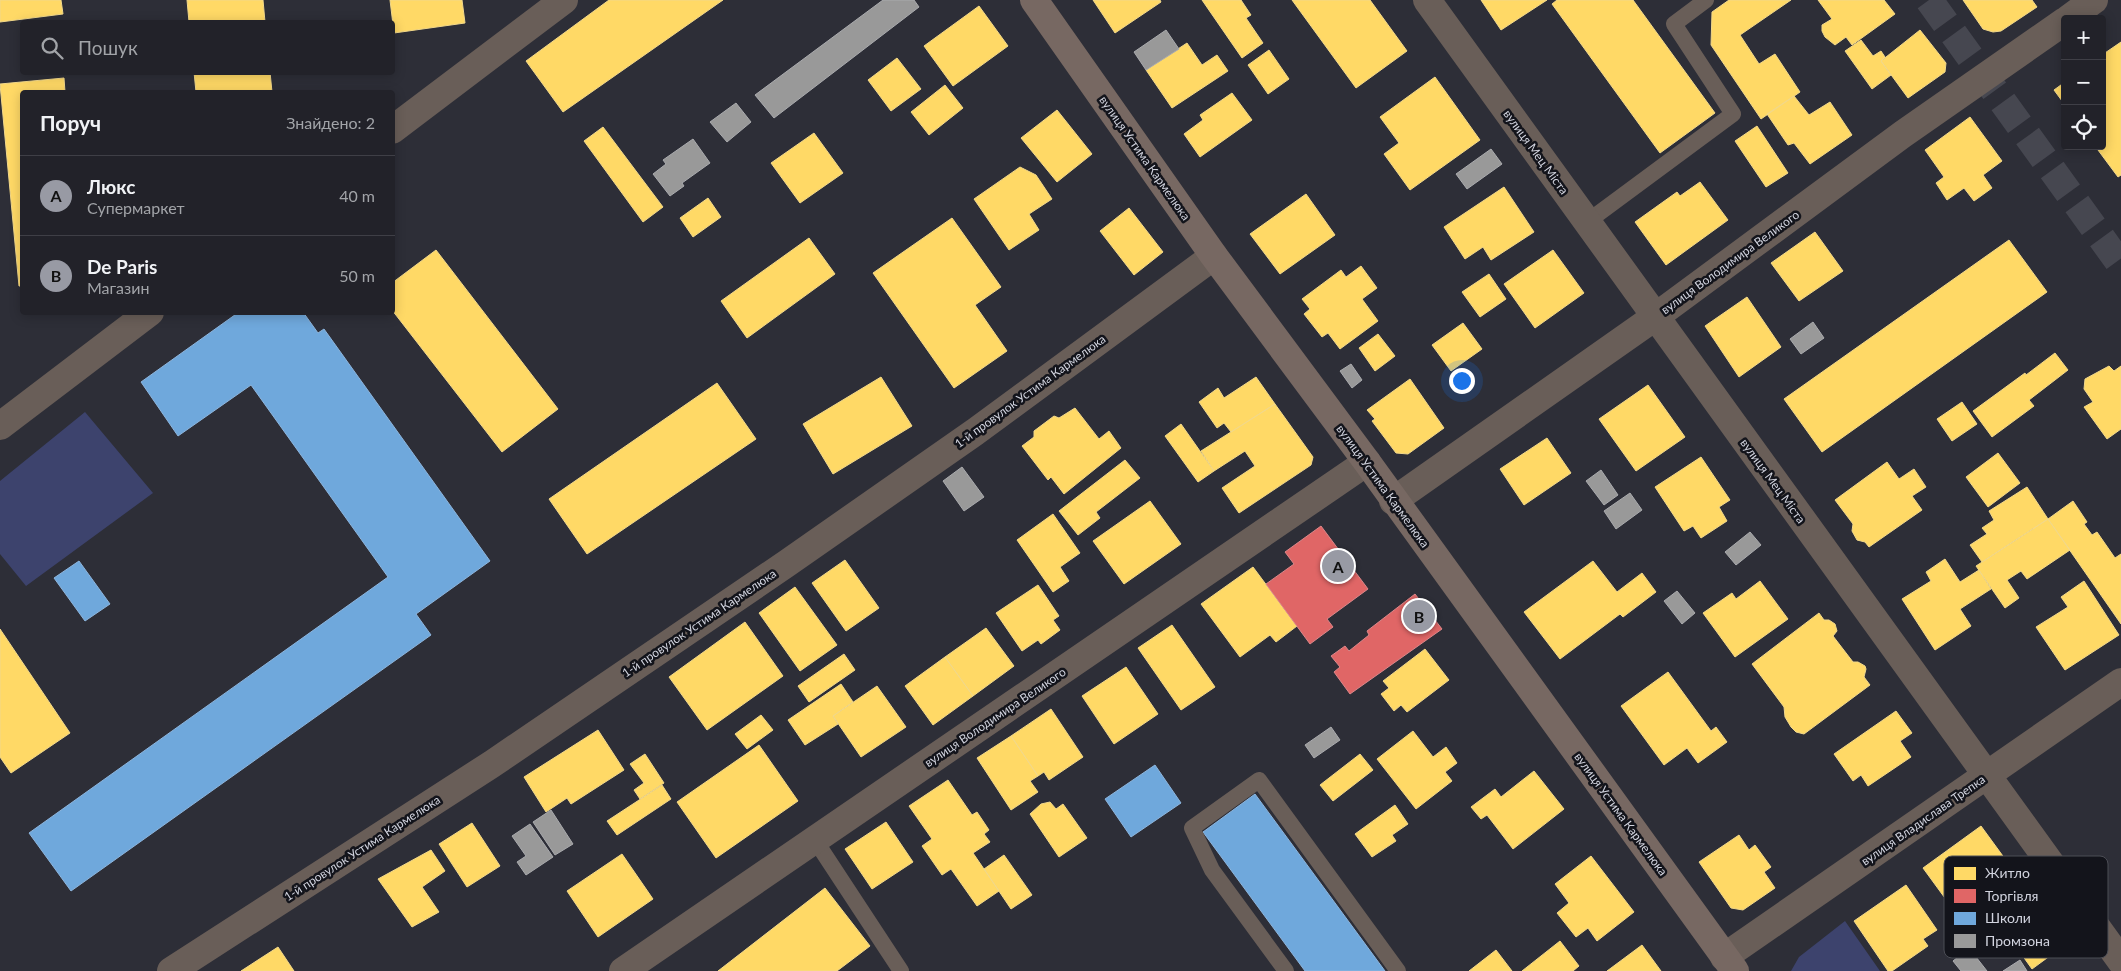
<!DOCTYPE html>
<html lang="uk">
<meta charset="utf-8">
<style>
:root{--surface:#222229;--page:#2a2a31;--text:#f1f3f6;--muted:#a2a4a8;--line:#3f3f46;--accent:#989aa4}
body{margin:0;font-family:Lato,sans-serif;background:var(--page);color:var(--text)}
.controls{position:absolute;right:15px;top:15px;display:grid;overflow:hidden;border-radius:5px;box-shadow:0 2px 12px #0003}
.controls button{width:45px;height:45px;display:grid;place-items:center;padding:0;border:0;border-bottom:1px solid var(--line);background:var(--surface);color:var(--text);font:25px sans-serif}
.you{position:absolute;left:1461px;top:380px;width:18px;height:18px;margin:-12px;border:4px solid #fff;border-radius:50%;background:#1a73e8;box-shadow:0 0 0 8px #1a73e833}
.badge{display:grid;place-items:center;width:32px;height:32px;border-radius:50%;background:var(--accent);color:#111;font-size:16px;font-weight:700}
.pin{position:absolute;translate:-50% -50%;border:2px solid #fff;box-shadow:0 1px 5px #0006}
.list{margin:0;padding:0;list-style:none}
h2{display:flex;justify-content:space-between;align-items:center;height:65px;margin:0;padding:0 20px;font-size:21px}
h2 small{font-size:16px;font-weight:400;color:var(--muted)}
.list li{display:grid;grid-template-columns:32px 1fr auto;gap:15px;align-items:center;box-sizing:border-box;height:80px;padding:0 20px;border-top:1px solid var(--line)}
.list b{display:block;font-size:19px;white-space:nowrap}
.list p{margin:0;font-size:16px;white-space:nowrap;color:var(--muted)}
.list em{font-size:16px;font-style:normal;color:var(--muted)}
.icon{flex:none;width:28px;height:28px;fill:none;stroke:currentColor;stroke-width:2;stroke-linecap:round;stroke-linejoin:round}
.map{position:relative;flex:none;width:2121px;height:971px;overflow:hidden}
.search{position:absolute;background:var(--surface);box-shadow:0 2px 12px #0003;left:20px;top:20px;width:375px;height:55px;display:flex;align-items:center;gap:12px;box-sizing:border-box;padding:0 18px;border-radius:5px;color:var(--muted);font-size:19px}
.panel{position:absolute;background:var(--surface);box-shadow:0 2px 12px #0003;left:20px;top:90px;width:375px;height:225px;border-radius:5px}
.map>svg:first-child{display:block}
.green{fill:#3d436d}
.homes{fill:#ffd966;stroke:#f2d88a}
.shops{fill:#e06666;stroke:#dc878a}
.schools{fill:#6fa8dc;stroke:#8db5dd}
.industry{fill:#999;stroke:#aaabae}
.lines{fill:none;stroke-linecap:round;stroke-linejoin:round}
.street-tunnel{stroke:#464750;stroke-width:28;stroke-dasharray:28 14;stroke-linecap:butt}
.lane{stroke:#695e58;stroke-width:16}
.street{stroke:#695e58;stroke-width:28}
.secondary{stroke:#776862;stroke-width:28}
.labels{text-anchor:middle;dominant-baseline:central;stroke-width:5;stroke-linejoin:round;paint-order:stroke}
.street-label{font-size:12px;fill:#d2d4df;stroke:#13141b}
.key{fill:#13141b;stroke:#4c4e56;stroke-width:1}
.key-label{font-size:14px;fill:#d2d4df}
</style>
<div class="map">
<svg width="2121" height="971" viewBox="0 0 2121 971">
<rect width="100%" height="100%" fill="#2d2e37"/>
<path class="green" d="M 85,412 L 153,493 L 26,586 L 0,554 L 0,481 Z
M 1845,921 L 1880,971 L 1791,971 L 1799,957 Z"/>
<path class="homes" d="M 0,0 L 61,0 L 63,14 L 0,22 Z
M 187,0 L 263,0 L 265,22 L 189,22 Z
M 390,0 L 462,0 L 465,23 L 394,33 Z
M 609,0 L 723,0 L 563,112 L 526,61 Z
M 1093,0 L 1160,0 L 1161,2 L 1115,33 Z
M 1202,0 L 1241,0 L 1251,15 L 1246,18 L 1263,43 L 1242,58 Z
M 1292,0 L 1370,0 L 1407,51 L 1356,88 Z
M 1481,0 L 1547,0 L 1501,30 Z
M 1557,0 L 1633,0 L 1715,113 L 1660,153 L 1552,4 Z
M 1729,0 L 1791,0 L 1740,35 L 1759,64 L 1775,54 L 1800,92 L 1761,119 L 1711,45 L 1712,12 Z
M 1818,0 L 1884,0 L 1895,14 L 1852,45 L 1846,37 L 1835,45 L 1825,37 L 1822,31 L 1822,25 L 1832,19 Z
M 1963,0 L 2032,0 L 2037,7 L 2001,31 L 1993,32 L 1983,29 Z
M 979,6 L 1008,46 L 953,86 L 924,46 Z
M 1920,30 L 1946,63 L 1945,72 L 1908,98 L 1881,61 Z
M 1861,40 L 1873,56 L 1881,51 L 1885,57 L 1881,61 L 1891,75 L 1872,89 L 1845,51 Z
M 2121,42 L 2121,175 L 2118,177 L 2095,146 L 2102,146 L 2102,55 Z
M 1187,43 L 1202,65 L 1217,55 L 1228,71 L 1172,108 L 1146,70 Z
M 1269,50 L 1289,79 L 1268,94 L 1248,65 Z
M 897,58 L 921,89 L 891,111 L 868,80 Z
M 194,72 L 270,72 L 272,92 L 196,92 Z
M 1435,77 L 1480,140 L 1410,190 L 1384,154 L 1399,143 L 1380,117 Z
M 64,78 L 65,92 L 22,92 L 22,286 L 19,286 L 0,84 Z
M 2065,82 L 2065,105 L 2054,90 Z
M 945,85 L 963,108 L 929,135 L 911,112 Z
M 1232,93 L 1252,120 L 1200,157 L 1184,134 L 1203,120 L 1200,115 Z
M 1794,96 L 1809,115 L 1830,102 L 1852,135 L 1810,164 L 1794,143 L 1788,145 L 1767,114 Z
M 1057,110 L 1092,154 L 1057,182 L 1021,138 Z
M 1970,117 L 2002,161 L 1983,175 L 1992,188 L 1974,201 L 1964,188 L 1947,200 L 1936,183 L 1944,177 L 1925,150 Z
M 1757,126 L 1788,173 L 1766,187 L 1735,141 Z
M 603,127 L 663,207 L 643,222 L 584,141 Z
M 814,133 L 843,173 L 800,203 L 771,163 Z
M 1020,167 L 1036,175 L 1052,199 L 1029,214 L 1039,230 L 1009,250 L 974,199 Z
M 1700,182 L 1728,220 L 1666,265 L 1635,222 L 1677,192 L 1680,196 Z
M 1504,187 L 1534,232 L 1491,260 L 1483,247 L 1465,259 L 1444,227 Z
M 1306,194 L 1335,235 L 1280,274 L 1250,234 Z
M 708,198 L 721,217 L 693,237 L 680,218 Z
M 1129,208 L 1163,252 L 1134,275 L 1100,231 Z
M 952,218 L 1001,287 L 975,305 L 1007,351 L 954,388 L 873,273 Z
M 1815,232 L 1843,271 L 1799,301 L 1771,263 Z
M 809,238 L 835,274 L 747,338 L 721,301 Z
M 2009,240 L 2047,292 L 1822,452 L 1784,399 Z
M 436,250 L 558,409 L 502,452 L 392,310 L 392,283 Z
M 1553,250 L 1584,293 L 1535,328 L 1504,284 Z
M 1361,266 L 1377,288 L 1362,299 L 1378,321 L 1340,349 L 1328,333 L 1322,337 L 1304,314 L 1310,309 L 1302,299 L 1341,270 L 1346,277 Z
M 1489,274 L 1506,299 L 1480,317 L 1462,292 Z
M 1747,297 L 1781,347 L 1739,377 L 1705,326 Z
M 1463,323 L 1482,349 L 1451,371 L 1432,345 Z
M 1378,334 L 1395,356 L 1375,371 L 1359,348 Z
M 2055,353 L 2068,370 L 2029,400 L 2034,406 L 1992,437 L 1973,411 L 2025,373 L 2026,375 Z
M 2109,366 L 2114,371 L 2121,366 L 2121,429 L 2107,439 L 2084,407 L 2093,402 L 2084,389 L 2085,379 Z
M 881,377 L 912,426 L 833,474 L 803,424 Z
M 1256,377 L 1275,404 L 1231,432 L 1224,423 L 1217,428 L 1199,402 L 1218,388 L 1224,398 Z
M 1410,379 L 1444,428 L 1408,454 L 1396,453 L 1372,421 L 1375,419 L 1367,410 Z
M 717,383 L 756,439 L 587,554 L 549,499 Z
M 1648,385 L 1685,437 L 1636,471 L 1599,419 Z
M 1962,402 L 1977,424 L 1952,441 L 1937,419 Z
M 1275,404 L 1313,457 L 1311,465 L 1239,513 L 1222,488 L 1255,466 L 1245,451 L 1214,471 L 1201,451 Z
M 1075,408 L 1099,439 L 1109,431 L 1121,448 L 1064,494 L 1051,477 L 1048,480 L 1022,446 L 1034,437 L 1034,431 L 1054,416 L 1059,418 Z
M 1181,424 L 1214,471 L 1198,482 L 1165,436 Z
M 1547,438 L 1571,473 L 1524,505 L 1500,469 Z
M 1998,453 L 2020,483 L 1988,507 L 1966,477 Z
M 1701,457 L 1730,500 L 1719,507 L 1727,521 L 1701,538 L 1693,526 L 1684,531 L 1655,487 Z
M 1125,460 L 1140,478 L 1096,512 L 1100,518 L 1078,535 L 1059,511 Z
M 1887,462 L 1899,479 L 1914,469 L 1926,487 L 1912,496 L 1922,510 L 1869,547 L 1865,542 L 1857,540 L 1852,531 L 1853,524 L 1835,500 Z
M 2027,487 L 2048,519 L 1982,562 L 1970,545 L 1987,534 L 1982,528 L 1994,520 L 1989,511 Z
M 1150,501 L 1181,544 L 1124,584 L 1093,541 Z
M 2073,501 L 2087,522 L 2084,524 L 2092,535 L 2097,532 L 2115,558 L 2121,554 L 2121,624 L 2048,519 Z
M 1053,514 L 1080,553 L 1060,567 L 1069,581 L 1053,592 L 1017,540 Z
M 2048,519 L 2070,550 L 2027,579 L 2021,571 L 2007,580 L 2019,598 L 2005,608 L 1976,566 Z
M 1945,559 L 1960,582 L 1979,570 L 1991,589 L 1960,609 L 1971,626 L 1935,650 L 1902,599 L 1931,581 L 1926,572 Z
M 845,560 L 879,608 L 846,631 L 812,583 Z
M 1593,561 L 1617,592 L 1642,573 L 1656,592 L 1623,617 L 1620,614 L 1560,659 L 1524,612 Z
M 1253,567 L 1297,626 L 1276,642 L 1270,635 L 1240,657 L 1201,604 Z
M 1760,581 L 1788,619 L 1735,657 L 1703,613 L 1732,593 L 1736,599 Z
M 2084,581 L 2119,635 L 2065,670 L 2036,627 L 2068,607 L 2061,597 Z
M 1038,585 L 1059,616 L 1053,620 L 1060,630 L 1041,644 L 1038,640 L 1022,651 L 996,613 Z
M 795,587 L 837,645 L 800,671 L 759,613 Z
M 1819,613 L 1824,620 L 1829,620 L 1835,624 L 1837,631 L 1833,636 L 1853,662 L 1858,662 L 1865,666 L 1866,669 L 1864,677 L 1870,685 L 1804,734 L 1796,732 L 1791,727 L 1785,717 L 1784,707 L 1752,664 Z
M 745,622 L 783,676 L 707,730 L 669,677 Z
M 1172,625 L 1215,687 L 1181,710 L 1138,648 Z
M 986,628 L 1014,666 L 973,696 L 945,657 Z
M 0,629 L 70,733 L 11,773 L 0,757 Z
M 1425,649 L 1449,680 L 1407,712 L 1401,705 L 1394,711 L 1381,694 L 1389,688 L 1383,681 Z
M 844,654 L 855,670 L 809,702 L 798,686 Z
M 945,657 L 973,696 L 933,725 L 905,686 Z
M 1126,667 L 1158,714 L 1114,744 L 1082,696 Z
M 1668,672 L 1711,731 L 1716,727 L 1727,742 L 1698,763 L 1687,748 L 1664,765 L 1621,706 Z
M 841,684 L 853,702 L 833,716 L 838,724 L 805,745 L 788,720 Z
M 877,686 L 906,727 L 861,757 L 833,716 Z
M 1051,709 L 1083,757 L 1049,780 L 1044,772 L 1038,776 L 1011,736 Z
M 1896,711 L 1912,733 L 1900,741 L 1911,757 L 1868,786 L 1861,775 L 1853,781 L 1834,754 Z
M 761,715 L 773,730 L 747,749 L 735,734 Z
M 598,730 L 624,770 L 571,804 L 567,798 L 546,812 L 524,777 Z
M 1413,731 L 1433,757 L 1446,747 L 1457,763 L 1445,772 L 1452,781 L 1416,809 L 1377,759 Z
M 1011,736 L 1038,776 L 1030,781 L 1038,792 L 1011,810 L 977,758 Z
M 759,745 L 798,801 L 716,858 L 677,802 Z
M 645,754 L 664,783 L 640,799 L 634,790 L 644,783 L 630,764 Z
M 1360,754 L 1373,770 L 1333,801 L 1320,785 Z
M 1534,771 L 1564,809 L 1513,849 L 1487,815 L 1481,819 L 1471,807 L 1495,789 L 1501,797 Z
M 948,780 L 972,815 L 977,812 L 989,830 L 984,834 L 990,842 L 973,853 L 999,891 L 977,906 L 951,869 L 942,875 L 922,846 L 932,839 L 909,806 Z
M 662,785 L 671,799 L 617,835 L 607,821 Z
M 1050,802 L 1056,809 L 1063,804 L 1087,838 L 1059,857 L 1030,814 L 1041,804 Z
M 1395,805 L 1408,824 L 1392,835 L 1396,841 L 1372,857 L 1355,834 Z
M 886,822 L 913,862 L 872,889 L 845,849 Z
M 472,823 L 500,866 L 467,887 L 439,844 Z
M 1981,826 L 2008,863 L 1950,905 L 1923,868 Z
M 1739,835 L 1749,850 L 1755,845 L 1771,867 L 1764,872 L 1775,888 L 1743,910 L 1731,908 L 1699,862 Z
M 431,850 L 445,871 L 422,887 L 439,912 L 412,927 L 378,879 Z
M 622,854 L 653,899 L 598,937 L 567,891 Z
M 1004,855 L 1032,895 L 1011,909 L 984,869 Z
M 1591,856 L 1634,912 L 1597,941 L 1588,928 L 1576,937 L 1557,913 L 1569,903 L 1555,884 Z
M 1906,885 L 1937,930 L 1923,939 L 1928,946 L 1892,971 L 1888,971 L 1854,921 Z
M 2032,885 L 2065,930 L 2055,937 L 2062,947 L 2032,969 L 2017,948 L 2009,954 L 1998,938 L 2007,931 L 1994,913 Z
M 825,888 L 870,946 L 837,971 L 718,971 Z
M 1560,941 L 1579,966 L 1573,971 L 1522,971 Z
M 1642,945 L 1661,971 L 1607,971 Z
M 278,947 L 294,971 L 241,971 Z
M 1496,950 L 1512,971 L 1469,971 Z"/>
<path class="shops" d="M 1321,526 L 1368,589 L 1327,619 L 1333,627 L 1310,644 L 1266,584 L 1294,564 L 1285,552 Z
M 1415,594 L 1442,629 L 1350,694 L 1334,672 L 1340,667 L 1331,656 L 1345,646 L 1349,651 L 1369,635 L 1367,631 Z"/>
<path class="schools" d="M 239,312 L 303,312 L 318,333 L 324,329 L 490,561 L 416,614 L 431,635 L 71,891 L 29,833 L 388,577 L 251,385 L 178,436 L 141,382 Z
M 79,561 L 110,604 L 85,621 L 54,578 Z
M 1155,765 L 1181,803 L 1131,837 L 1105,799 Z
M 1255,794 L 1385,971 L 1305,971 L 1203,832 Z"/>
<path class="industry" d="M 883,0 L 914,0 L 919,7 L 774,118 L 755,95 Z
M 1166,30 L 1179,49 L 1146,70 L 1134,52 Z
M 736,103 L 751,122 L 727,142 L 710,122 Z
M 693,139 L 710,163 L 682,183 L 684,186 L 670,196 L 653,174 L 666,164 L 663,160 Z
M 1491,149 L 1502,164 L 1467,189 L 1456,174 Z
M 1813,322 L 1824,338 L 1801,354 L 1790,339 Z
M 1351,364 L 1362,380 L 1352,388 L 1340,371 Z
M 962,467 L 984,497 L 964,511 L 943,481 Z
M 1601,470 L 1618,495 L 1604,505 L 1586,481 Z
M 1630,493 L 1642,510 L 1616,529 L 1604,511 Z
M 1750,532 L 1761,545 L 1736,565 L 1725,552 Z
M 1677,591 L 1695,613 L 1682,624 L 1664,601 Z
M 1331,727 L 1340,740 L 1314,758 L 1305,745 Z
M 551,810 L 573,844 L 555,855 L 533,822 Z
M 530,824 L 553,857 L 526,875 L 517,862 L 526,856 L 512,836 Z
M 1969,948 L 1987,971 L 1961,971 L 1953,961 Z
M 2020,960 L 2027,971 L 2003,971 Z"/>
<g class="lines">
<path class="street-tunnel" d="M 1929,0 L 2121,265"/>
<path class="lane" d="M 1587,222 L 1733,114 L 1674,24 L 1706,0
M 815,840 L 901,971
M 1286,971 L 1212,870 L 1192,828 L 1259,780 L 1398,971"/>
<path class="street" d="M 1427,0 L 2121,961
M 2068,19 L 2094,0
M 392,130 L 564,0
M 0,426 L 150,312
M 1393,501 L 1655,317 L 1903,134 L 2065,21
M 1724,957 L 2121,682
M 171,971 L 492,764 L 786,564 L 975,432 L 1214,256
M 623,971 L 1367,462"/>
<path class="secondary" d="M 1034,0 L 1214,256 L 1367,462 L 1735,971"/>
</g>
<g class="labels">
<g class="street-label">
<text transform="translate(1536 152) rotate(54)">вулиця Мец Міста</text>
<text transform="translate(1145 158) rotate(55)">вулиця Устима Кармелюка</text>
<text transform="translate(1730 262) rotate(-36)">вулиця Володимира Великого</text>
<text transform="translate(1030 391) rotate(-36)">1-й провулок Устима Кармелюка</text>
<text transform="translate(1773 481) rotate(54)">вулиця Мец Міста</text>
<text transform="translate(1383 486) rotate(54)">вулиця Устима Кармелюка</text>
<text transform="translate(699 623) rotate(-34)">1-й провулок Устима Кармелюка</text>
<text transform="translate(995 717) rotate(-34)">вулиця Володимира Великого</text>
<text transform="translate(1621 814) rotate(54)">вулиця Устима Кармелюка</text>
<text transform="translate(1923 820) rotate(-35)">вулиця Владислава Трепка</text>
<text transform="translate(362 848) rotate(-33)">1-й провулок Устима Кармелюка</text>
</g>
</g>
<rect x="1944" y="856" width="164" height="102" rx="8" class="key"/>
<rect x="1954" y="867" width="22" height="13" fill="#ffd966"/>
<rect x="1954" y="889" width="22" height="14" fill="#e06666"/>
<rect x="1954" y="912" width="22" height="13" fill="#6fa8dc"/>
<rect x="1954" y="934" width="22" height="14" fill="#999"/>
<g class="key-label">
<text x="1985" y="878">Житло</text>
<text x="1985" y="901">Торгівля</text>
<text x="1985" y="923">Школи</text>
<text x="1985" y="946">Промзона</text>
</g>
</svg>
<div class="controls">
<button>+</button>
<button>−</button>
<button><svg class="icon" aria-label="locate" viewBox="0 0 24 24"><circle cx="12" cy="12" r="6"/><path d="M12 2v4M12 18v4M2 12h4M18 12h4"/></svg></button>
</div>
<div class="you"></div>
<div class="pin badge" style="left:1338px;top:566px">A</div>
<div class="pin badge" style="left:1419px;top:616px">B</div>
<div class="search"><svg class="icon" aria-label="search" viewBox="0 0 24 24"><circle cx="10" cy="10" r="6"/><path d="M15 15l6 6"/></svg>Пошук</div>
<section class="panel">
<h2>Поруч<small>Знайдено: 2</small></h2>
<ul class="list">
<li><span class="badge">A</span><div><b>Люкс</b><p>Супермаркет</p></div><em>40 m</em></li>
<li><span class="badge">B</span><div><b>De Paris</b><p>Магазин</p></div><em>50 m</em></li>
</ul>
</section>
</div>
